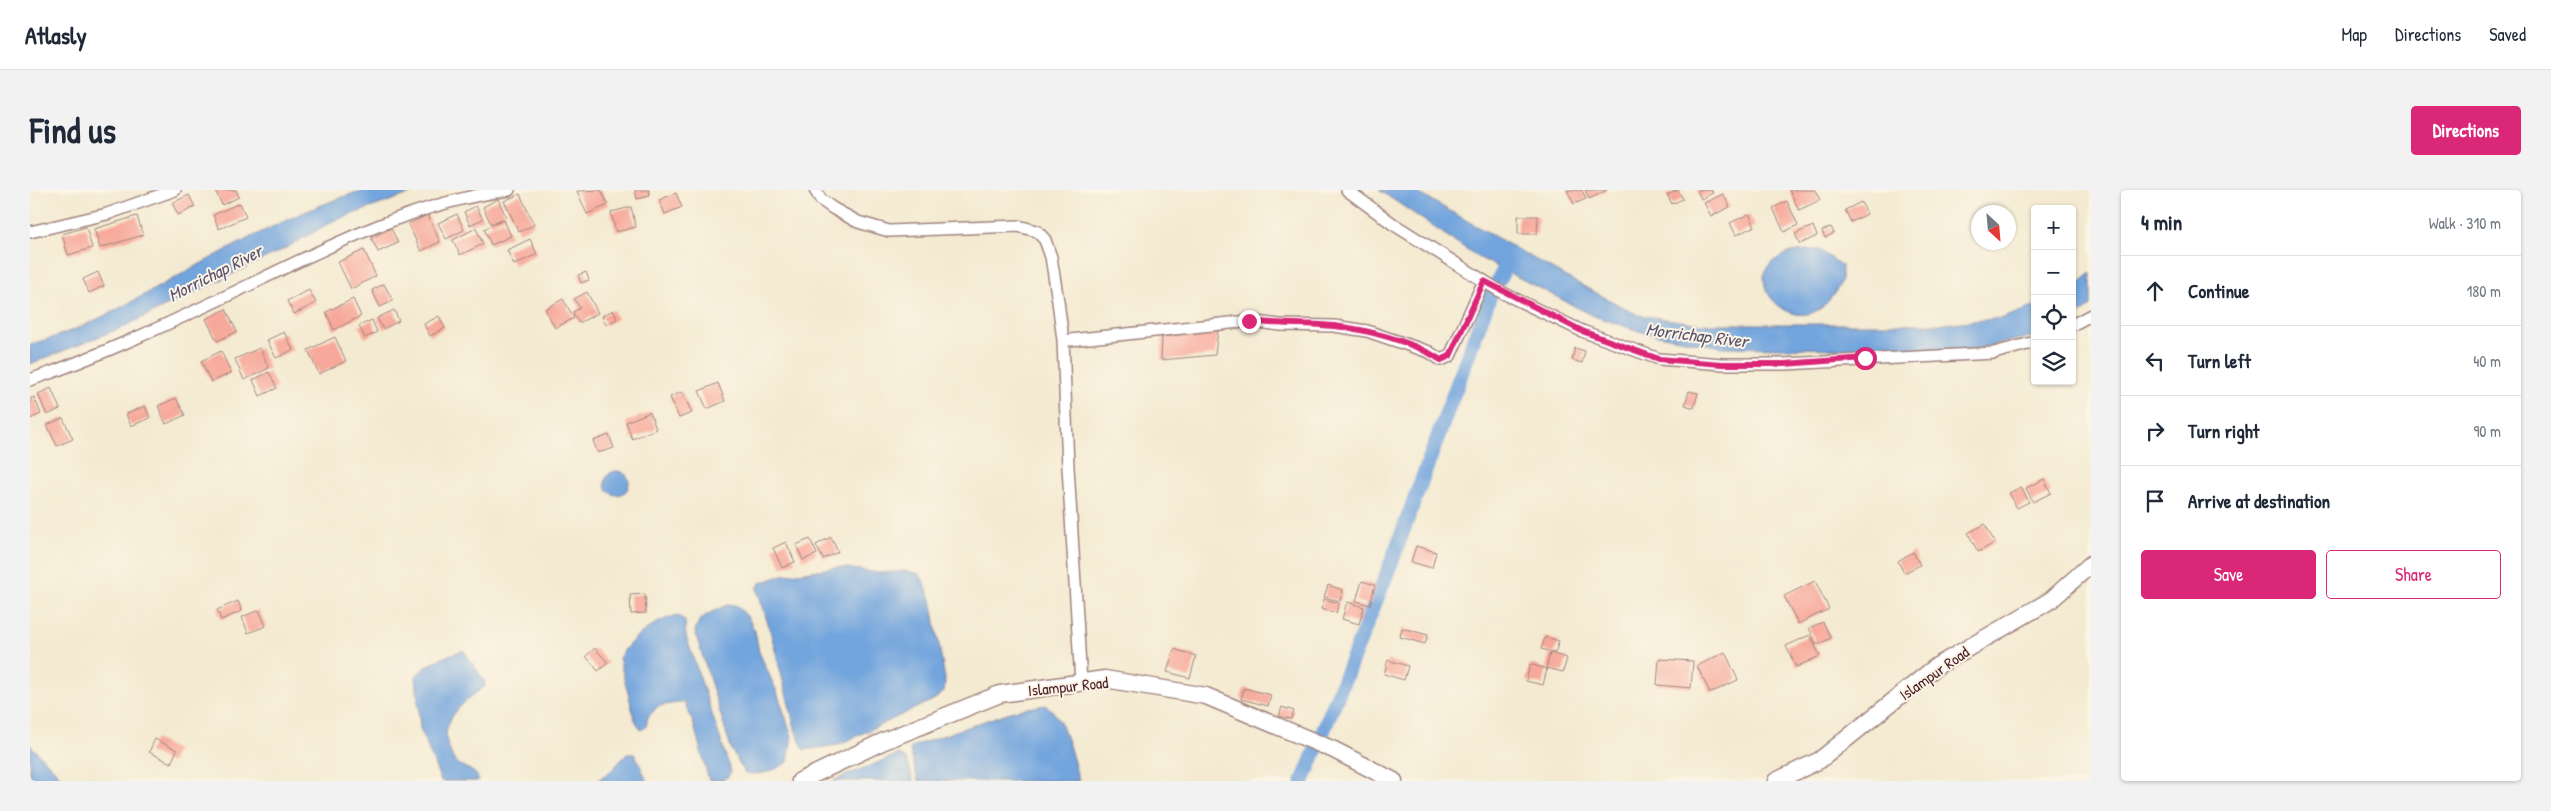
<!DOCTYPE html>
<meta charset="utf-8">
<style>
:root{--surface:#fff;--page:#f2f2f3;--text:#1f2937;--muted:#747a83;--line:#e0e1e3;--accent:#db2777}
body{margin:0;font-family:"Patrick Hand",sans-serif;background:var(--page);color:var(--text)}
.controls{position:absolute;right:15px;top:15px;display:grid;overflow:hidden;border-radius:5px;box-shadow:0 1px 4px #0004}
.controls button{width:45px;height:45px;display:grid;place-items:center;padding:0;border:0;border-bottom:1px solid var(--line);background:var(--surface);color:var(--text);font:25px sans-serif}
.compass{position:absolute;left:1941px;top:15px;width:45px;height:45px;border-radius:50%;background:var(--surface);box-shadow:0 1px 4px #0004;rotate:154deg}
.stop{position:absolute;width:15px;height:15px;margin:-11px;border:4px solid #db2777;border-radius:50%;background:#fff}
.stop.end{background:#db2777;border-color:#fff;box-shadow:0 1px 5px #0008}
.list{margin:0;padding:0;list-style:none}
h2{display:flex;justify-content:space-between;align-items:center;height:65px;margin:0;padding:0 20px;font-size:21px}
h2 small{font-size:16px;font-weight:400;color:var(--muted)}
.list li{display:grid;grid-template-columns:32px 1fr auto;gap:15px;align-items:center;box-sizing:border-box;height:70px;padding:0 20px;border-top:1px solid var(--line)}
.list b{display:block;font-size:19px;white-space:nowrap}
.list em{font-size:16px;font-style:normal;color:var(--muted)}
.actions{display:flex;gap:10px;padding:15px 20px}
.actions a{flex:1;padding:11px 0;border:1px solid var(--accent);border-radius:5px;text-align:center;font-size:18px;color:var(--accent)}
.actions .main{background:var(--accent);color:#fff}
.icon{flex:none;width:28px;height:28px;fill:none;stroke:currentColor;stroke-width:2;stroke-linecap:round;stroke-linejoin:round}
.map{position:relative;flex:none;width:2061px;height:591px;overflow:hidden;border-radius:5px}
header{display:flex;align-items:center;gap:30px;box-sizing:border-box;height:70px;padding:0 25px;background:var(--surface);border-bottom:1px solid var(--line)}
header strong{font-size:24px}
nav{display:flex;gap:28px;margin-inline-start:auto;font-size:18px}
.intro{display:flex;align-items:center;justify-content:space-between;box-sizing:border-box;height:120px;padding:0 30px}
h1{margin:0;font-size:35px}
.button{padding:12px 22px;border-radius:5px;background:var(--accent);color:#fff;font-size:18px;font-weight:700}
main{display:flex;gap:30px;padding:0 30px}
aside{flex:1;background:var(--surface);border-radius:5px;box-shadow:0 1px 4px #0004}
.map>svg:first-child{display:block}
.water{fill:#72a4dd;stroke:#5e6284}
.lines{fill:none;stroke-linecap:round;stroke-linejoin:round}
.canal{stroke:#72a4dd;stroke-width:15}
.building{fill:#f7a89a}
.street-casing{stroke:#9f847e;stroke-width:14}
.secondary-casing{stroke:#9f847e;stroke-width:19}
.street{stroke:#fff;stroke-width:11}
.secondary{stroke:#fff;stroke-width:16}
.route{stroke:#db2777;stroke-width:6}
.labels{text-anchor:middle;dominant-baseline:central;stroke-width:4;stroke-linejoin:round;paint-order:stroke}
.street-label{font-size:16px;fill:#4a1f2b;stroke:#fcf5e5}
.water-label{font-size:18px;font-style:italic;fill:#5a5472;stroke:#fcf5e5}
</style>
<header>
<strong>Atlasly</strong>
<nav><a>Map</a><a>Directions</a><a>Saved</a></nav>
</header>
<div class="intro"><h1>Find us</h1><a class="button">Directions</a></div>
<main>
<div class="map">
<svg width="2061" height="591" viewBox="0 0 2061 591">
<rect width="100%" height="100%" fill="#fcf5e5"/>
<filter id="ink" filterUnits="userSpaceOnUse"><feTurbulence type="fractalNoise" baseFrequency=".02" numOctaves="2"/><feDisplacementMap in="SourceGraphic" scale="10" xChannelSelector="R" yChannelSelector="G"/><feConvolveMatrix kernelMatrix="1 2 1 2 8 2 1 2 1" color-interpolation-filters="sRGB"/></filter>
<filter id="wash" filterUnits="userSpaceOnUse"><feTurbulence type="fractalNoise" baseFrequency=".0096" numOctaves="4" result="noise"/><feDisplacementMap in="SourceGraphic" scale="20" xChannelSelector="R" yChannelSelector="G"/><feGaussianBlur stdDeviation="1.12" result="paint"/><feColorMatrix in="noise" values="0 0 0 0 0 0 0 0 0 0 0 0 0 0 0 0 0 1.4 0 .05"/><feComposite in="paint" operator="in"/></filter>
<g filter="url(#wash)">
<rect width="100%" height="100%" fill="#f4ead1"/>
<path class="water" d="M 334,0 L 391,0 L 303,31 L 254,59 L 91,138 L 0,174 L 0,154 C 53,141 101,112 148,86 C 207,54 269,20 334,0 Z
M 1349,0 L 1383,0 L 1536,87 L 1608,125 L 1672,134 L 1910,134 L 1973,128 L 2005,116 L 2005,146 L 1936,161 L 1692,157 L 1612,142 L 1564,126 L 1448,67 Z
M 1790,60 L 1812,76 C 1812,92 1809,98 1799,110 C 1772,145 1727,109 1735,82 C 1738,72 1754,64 1763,62 C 1771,60 1781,60 1790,60 Z
M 2061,83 L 2061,116 L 2042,130 L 2042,99 Z
M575 293a12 12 0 1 1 24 0a12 12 0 1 1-24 0Z
M 809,377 L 849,383 L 876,381 L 890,384 L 901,409 L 915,489 L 914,502 L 905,509 L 808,555 L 774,560 L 766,542 L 740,440 L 727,399 L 730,393 L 753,385 Z
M 697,415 L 706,415 L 717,426 L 725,441 L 729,462 L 747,502 L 762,546 L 758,572 C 743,581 732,586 715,583 L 702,561 L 665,442 C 667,426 683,422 697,415 Z
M 648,425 L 655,431 L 656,446 L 701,581 C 698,591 689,591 679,590 L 663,532 L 654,512 L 628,516 L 618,527 L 616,537 L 611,540 L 605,530 L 589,468 C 602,447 624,431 648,425 Z
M 434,461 L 454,491 L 455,496 C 436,510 407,531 419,558 C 421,563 422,569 426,572 C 433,579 449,580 448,591 L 411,591 L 390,538 L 386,486 C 393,476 422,462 434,461 Z
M 1015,515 C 1034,524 1043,571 1049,591 L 888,591 L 880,560 L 883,556 L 983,521 Z
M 0,555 L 31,587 L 37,591 L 0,591 Z
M 597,564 L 605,564 L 617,591 L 567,591 L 582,580 Z
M 869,564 C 879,568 880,581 883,591 L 802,591 Z"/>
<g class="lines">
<path class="canal" d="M 1468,91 L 1477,74
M 1273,591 L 1360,376 L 1461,103"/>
</g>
<g id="blocks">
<path class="building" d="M 185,0 L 206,0 L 209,7 L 192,15 Z
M 571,0 L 578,15 L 557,24 L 547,1 Z
M 605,0 L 619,0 L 620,6 L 607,9 Z
M 1537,0 L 1552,0 L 1556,9 L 1544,14 Z
M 1555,0 L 1577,0 L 1559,9 Z
M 1648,0 L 1653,9 L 1642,14 L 1637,5 Z
M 1667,0 L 1681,0 L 1683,3 L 1671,9 Z
M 1759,0 L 1785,0 L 1790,10 L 1769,20 Z
M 646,3 L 652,17 L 635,24 L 629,10 Z
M 490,4 L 504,35 L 489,42 L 474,11 Z
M 1693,4 L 1700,17 L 1681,26 L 1674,13 Z
M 159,5 L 165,17 L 148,25 L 142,13 Z
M 468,9 L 476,27 L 461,34 L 453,17 Z
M 1757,11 L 1768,35 L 1754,42 L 1743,18 Z
M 1831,12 L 1837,24 L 1821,32 L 1815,20 Z
M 210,13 L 216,27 L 189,39 L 183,25 Z
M 446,16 L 453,29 L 440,35 L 434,22 Z
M 601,17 L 606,37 L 586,42 L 581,22 Z
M 427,24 L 434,40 L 416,49 L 408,33 Z
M 1719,24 L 1725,36 L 1706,45 L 1700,33 Z
M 398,25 L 410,52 L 391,61 L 378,34 Z
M 107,26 L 113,45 L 70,58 L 64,39 Z
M 1488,26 L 1508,26 L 1507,44 L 1488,44 Z
M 474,30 L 481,46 L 461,55 L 454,39 Z
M 1783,36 L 1787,46 L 1770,54 L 1765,44 Z
M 56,37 L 62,58 L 38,65 L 32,44 Z
M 1801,37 L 1804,43 L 1795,48 L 1792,41 Z
M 361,38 L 368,53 L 348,62 L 341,48 Z
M 446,38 L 453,54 L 430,65 L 423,50 Z
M 500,49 L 507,64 L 484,75 L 477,60 Z
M 334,60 L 346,86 L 321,99 L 308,72 Z
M 68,82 L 74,96 L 59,103 L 53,89 Z
M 556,82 L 559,90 L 551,93 L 548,85 Z
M 354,94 L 363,111 L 350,117 L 342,100 Z
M 279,100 L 286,113 L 264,124 L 257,111 Z
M 557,102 L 568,123 L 549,133 L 543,122 L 550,118 L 544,109 Z
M 323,109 L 331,126 L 304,140 L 296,122 Z
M 533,109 L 544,128 L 525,138 L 515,119 Z
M 196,119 L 207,142 L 187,151 L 176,129 Z
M 364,120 L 369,131 L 353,139 L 347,128 Z
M 583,120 L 587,129 L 576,135 L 572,126 Z
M 409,126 L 415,138 L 400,146 L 394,134 Z
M 342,130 L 347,142 L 335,148 L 329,136 Z
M 1188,140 L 1185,165 L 1131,170 L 1132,147 Z
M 254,142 L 263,160 L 246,168 L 237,150 Z
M 305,147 L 316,171 L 289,184 L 278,160 Z
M 230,158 L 239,178 L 214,190 L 205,169 Z
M 1545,158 L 1555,161 L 1552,173 L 1542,170 Z
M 191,161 L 201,183 L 181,192 L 171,171 Z
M 239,182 L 247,198 L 230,206 L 223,190 Z
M 688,193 L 695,211 L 677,219 L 669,201 Z
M 21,198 L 30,219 L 17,225 L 8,204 Z
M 1659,201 L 1668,203 L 1664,218 L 1655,215 Z
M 652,202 L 662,223 L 649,228 L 640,207 Z
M 4,207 L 11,224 L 0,229 L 0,209 Z
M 146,208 L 155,225 L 136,234 L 128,216 Z
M 115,216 L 120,228 L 101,236 L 96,224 Z
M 620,222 L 626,239 L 602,249 L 596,232 Z
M 33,228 L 43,249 L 27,256 L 17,235 Z
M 579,245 L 584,258 L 568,263 L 563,251 Z
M 2014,289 L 2021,303 L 2003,312 L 1996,298 Z
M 1991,297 L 1999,312 L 1987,318 L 1979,303 Z
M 1955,334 L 1965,353 L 1948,362 L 1938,343 Z
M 801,347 L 808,362 L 793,369 L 786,355 Z
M 780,349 L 787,364 L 773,370 L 766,355 Z
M 756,352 L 765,372 L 752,378 L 743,358 Z
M 1386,356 L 1406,362 L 1402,378 L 1381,372 Z
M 1883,362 L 1890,375 L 1874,383 L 1868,371 Z
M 1332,391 L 1345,395 L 1340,415 L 1326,411 Z
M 1785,391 L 1799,419 L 1768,434 L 1754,406 Z
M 1298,395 L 1313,400 L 1310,411 L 1294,407 Z
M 615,404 L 616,423 L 601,424 L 600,405 Z
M 1294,409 L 1309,413 L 1306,423 L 1291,419 Z
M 208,411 L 212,421 L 191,430 L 187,420 Z
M 1317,412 L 1334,417 L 1329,434 L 1312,429 Z
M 229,420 L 236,436 L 218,443 L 212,427 Z
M 1793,432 L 1801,448 L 1787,455 L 1779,438 Z
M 1372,438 L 1398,445 L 1395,454 L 1370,447 Z
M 1780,445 L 1790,466 L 1766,477 L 1756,456 Z
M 1515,447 L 1529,451 L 1525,463 L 1511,459 Z
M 565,458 L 578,473 L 568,481 L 556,466 Z
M 1144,459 L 1166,466 L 1160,488 L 1137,482 Z
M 1695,462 L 1708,490 L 1680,503 L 1667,476 Z
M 1520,463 L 1537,468 L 1533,482 L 1516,478 Z
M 1629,469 L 1663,471 L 1661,498 L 1627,495 Z
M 1358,470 L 1378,476 L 1374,490 L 1354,484 Z
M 1500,474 L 1517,479 L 1513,495 L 1496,491 Z
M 1214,498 L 1241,505 L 1238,516 L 1211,509 Z
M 1252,517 L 1264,521 L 1261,529 L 1249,526 Z
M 125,549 L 147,560 L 141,573 L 119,562 Z"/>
</g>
</g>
<g filter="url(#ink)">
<use href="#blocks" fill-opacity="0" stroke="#9f847e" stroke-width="1"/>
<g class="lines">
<g class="street-casing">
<path id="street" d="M 785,0 L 791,10 L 804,19 L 828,32 L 859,41 L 988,36 L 1007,41 L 1015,50 L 1021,67 L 1028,111 L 1033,150 L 1038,277 L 1051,493
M 1317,0 L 1363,34 L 1473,103 L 1552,141 L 1629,169 L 1692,174 L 1755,174 L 1964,163 L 2005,152
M 0,42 L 77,24 L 145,0
M 2042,135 L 2061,125
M 1040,150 L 1219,131 L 1250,135 L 1304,136 L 1337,141 L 1399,162 L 1411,170 L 1420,166 L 1454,91
M 0,190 C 70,166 138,134 205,102 C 293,59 381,13 479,0"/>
</g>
<g class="secondary-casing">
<path id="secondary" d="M 770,591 L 854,551 L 970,504 L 1075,489 L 1176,506 L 1304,560 L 1364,591
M 1746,591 L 1790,570 L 1907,476 L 2021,410 L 2061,374"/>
</g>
<use href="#street" class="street"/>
<use href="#secondary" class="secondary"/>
</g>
</g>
<g class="lines" filter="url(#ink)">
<path class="route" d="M 1219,131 C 1248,135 1276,133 1304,136 C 1336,139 1384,152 1411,170 L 1420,166 L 1454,91 L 1552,141 L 1629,169 L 1692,174 L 1755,174 L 1835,168"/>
</g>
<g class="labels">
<g class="street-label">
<text transform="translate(1904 483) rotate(-35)">Islampur Road</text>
<text transform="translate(1038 496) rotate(-6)">Islampur Road</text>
</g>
<g class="water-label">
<text transform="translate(185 83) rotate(-27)">Morrichap River</text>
<text transform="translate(1667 145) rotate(7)">Morrichap River</text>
</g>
</g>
</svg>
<div class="controls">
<button>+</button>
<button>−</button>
<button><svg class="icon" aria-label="locate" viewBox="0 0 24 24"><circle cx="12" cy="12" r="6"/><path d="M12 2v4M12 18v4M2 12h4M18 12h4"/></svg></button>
<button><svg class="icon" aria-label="layers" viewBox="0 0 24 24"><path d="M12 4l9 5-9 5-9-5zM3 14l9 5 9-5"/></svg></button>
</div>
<svg class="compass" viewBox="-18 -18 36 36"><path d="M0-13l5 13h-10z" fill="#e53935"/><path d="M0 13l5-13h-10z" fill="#747a83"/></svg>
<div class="stop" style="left:1835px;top:168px"></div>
<div class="stop end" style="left:1219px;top:131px"></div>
</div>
<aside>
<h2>4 min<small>Walk · 310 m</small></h2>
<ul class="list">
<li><svg class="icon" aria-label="ahead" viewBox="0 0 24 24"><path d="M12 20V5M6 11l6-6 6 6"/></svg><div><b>Continue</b></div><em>180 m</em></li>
<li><svg class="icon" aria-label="left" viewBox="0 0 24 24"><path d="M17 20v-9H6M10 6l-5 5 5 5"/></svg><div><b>Turn left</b></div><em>40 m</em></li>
<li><svg class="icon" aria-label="right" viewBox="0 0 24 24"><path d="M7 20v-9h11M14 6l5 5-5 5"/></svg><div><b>Turn right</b></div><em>90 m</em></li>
<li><svg class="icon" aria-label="arrive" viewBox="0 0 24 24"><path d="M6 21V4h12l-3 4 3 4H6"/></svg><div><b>Arrive at destination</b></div></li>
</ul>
<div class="actions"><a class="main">Save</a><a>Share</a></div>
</aside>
</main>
